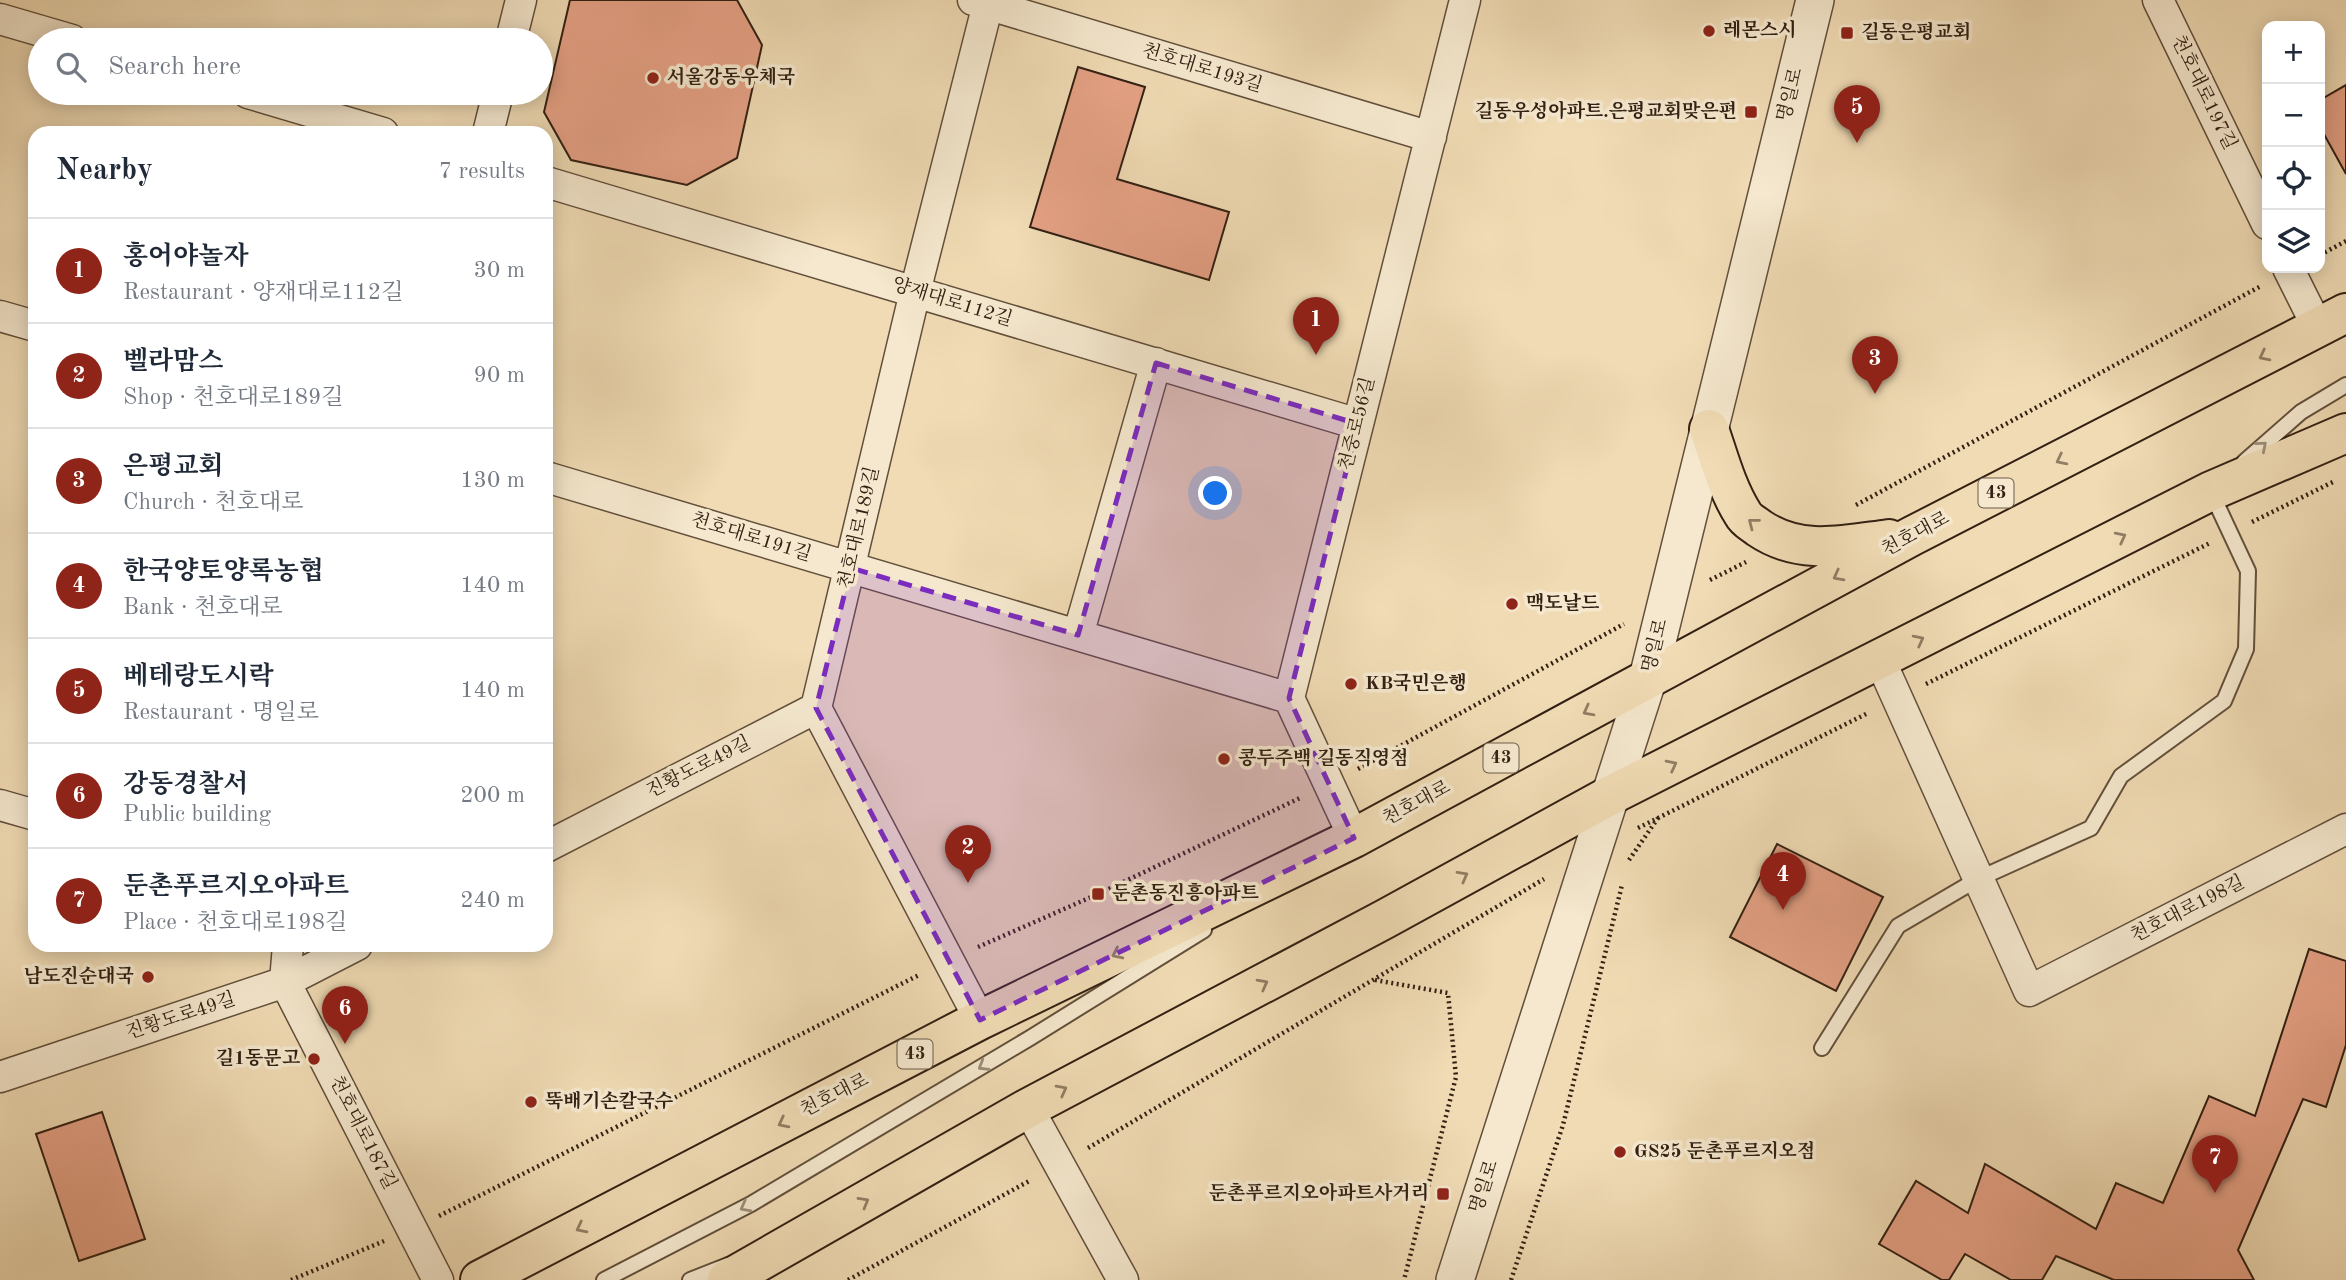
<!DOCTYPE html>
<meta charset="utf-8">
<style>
:root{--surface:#fff;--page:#f6f6f7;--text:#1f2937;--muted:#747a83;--line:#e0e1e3;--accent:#8f2418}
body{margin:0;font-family:"Old Standard TT","Noto Serif KR",serif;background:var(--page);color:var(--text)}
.controls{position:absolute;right:21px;top:21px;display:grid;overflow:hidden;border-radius:14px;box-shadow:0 4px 18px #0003}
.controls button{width:63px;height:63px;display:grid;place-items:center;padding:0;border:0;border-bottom:2px solid var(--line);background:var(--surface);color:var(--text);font:35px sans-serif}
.you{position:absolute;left:1216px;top:494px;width:24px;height:24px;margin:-18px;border:5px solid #fff;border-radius:50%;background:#1a73e8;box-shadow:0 0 0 10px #1a73e833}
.badge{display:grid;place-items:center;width:46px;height:46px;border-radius:50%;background:var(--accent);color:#fff;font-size:23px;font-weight:700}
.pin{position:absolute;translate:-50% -58px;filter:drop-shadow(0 2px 4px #0008)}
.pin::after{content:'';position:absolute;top:37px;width:24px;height:21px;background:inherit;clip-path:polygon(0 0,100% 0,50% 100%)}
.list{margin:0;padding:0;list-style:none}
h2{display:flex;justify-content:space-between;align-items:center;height:91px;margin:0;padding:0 28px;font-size:30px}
h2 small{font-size:23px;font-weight:400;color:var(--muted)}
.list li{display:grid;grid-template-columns:46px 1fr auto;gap:21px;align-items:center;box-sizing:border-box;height:105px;padding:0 28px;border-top:2px solid var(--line)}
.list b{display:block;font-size:26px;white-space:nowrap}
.list p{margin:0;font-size:23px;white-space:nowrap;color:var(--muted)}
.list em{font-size:23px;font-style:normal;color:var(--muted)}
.icon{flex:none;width:38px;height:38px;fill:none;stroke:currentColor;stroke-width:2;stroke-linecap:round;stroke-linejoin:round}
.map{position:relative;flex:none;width:2346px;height:1280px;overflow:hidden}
.search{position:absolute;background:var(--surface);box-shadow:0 4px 18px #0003;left:28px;top:28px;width:525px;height:77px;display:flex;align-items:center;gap:18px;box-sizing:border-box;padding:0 24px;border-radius:38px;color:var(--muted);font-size:26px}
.panel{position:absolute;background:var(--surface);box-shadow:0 4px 18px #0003;left:28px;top:126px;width:525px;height:826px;border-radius:21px}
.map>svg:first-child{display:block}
.building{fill:#e5a185;stroke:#322013;stroke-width:2}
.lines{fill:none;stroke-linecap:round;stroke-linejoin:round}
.service-casing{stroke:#624f3b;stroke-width:18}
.minor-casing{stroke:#624f3b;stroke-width:33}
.tertiary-casing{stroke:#624f3b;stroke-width:40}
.primary-casing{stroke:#322013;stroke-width:42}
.path{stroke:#322013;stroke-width:4.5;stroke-dasharray:2 3.5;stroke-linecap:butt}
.service{stroke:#f5e8ce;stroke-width:14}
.minor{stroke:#f5e8ce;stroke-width:30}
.tertiary{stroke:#f5e8ce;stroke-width:37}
.primary{stroke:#f0dbb4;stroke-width:38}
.oneway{stroke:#917e64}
.oneway2{stroke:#9d8e7a}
.marked{fill:#7b2cbf;fill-opacity:0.2;stroke:#7b2cbf;stroke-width:5;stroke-dasharray:14 9;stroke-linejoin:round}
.poi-dot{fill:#8f2418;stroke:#f5e8ce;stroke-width:2.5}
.labels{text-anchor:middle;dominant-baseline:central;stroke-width:7;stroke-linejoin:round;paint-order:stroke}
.shield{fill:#f5e8ce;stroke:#6c5c4b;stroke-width:2}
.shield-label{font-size:18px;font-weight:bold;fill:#322013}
.poi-label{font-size:19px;font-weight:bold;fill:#322013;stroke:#f5e8ce;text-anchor:start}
.street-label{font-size:19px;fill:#322013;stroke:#f5e8ce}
</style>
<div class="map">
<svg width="2346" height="1280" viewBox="0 0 2346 1280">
<rect width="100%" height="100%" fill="#f0dbb4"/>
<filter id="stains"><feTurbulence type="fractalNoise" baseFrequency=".00286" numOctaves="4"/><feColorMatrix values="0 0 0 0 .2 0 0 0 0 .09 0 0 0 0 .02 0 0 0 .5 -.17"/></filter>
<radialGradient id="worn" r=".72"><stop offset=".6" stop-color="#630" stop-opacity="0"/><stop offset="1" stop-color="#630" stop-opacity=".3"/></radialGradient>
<path class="building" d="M 570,0 L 737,0 L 762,45 L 737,158 L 687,185 L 571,160 L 544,112 Z
M 1078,67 L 1145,87 L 1117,179 L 1229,212 L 1209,280 L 1030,227 Z
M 2346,85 L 2346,174 L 2320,127 L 2320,100 Z
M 1777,844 L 1883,897 L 1836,991 L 1730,937 Z
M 2309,949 L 2346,961 L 2346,1045 L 2326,1107 L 2303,1099 L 2238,1250 L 2254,1280 L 2114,1280 L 2056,1256 L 2042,1280 L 2011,1280 L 1965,1254 L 1949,1280 L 1942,1280 L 1879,1244 L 1916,1181 L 1968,1213 L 1985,1164 L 2096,1229 L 2116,1183 L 2163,1203 L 2209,1096 L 2255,1116 Z
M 102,1112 L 145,1239 L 79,1261 L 36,1134 Z"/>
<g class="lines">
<g class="service-casing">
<path id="service" d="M 2244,462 L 2301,412 L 2346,385
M 1822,1048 L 1898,926 L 1978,879 L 2091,828 L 2121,776 L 2224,701 L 2246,649 L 2248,571 L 2211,492
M 604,1280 L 751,1204 L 1030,1038 L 1204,930
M 690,1280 L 728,1265"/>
</g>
<g class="minor-casing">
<path id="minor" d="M 973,0 L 1431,137
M 2158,0 L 2267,224
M 0,19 L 72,40
M 511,40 L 521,0
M 248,93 L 383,133
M 488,133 L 498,93
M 546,182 L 1358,424
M 2288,268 L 2318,328
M 0,316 L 35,326
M 546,477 L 1289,698
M 1078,635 L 1156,363
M 1880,660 L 2029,991 L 2346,829
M 0,805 L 35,815
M 1354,838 L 1289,698 L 1465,0
M 546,847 L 816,708
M 288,945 L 285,982 L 438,1280
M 980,1020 L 816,708 L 915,292 L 988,4
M 0,1077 L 285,982 L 357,945
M 1028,1108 L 1123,1280"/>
</g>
<g class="tertiary-casing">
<path id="tertiary" d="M 1455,1280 L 1648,678 L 1815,0"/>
</g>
<g class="primary-casing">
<path id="primary" d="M 1709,429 C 1719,458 1727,489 1743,514 C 1746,520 1754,524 1759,528 C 1800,556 1843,545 1889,539
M 480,1280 L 980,1020 L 1354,838 L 1912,536 L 2346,313
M 727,1280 L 1028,1108 L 1385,919 L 1611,795 L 2211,491 L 2346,433"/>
</g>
<path class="path" d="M 2320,255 L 2346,241
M 1856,505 L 2261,286
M 2252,522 L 2335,481
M 1710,580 L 1746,562
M 1926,684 L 2210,543
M 1358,769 L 1624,624
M 1638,828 L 1868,713
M 1629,860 L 1658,818
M 978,947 L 1098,894 L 1300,798
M 1375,980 L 1448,993 L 1456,1077 L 1404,1280
M 1088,1148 L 1544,879
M 439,1216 L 919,975
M 291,1280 L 384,1241
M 848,1280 L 1031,1180
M 1511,1280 L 1563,1125 L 1622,885"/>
<use href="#service" class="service"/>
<use href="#minor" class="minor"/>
<use href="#tertiary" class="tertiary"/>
<use href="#primary" class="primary"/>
</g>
<defs><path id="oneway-chevron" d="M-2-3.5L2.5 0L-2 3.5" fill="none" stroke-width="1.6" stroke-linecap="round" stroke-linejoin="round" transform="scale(1.75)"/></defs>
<g class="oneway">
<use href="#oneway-chevron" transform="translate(2264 356) rotate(153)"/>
<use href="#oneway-chevron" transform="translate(2061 460) rotate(153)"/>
<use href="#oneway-chevron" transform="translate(1753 523) rotate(-142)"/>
<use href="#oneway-chevron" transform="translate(2121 537) rotate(-27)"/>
<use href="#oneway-chevron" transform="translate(1838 576) rotate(152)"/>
<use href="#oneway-chevron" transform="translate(1919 640) rotate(-27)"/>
<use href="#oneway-chevron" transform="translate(1588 711) rotate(152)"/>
<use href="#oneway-chevron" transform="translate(1672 765) rotate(-27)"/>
<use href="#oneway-chevron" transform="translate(1463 876) rotate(-29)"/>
<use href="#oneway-chevron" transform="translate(1117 954) rotate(154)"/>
<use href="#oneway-chevron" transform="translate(1263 984) rotate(-28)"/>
<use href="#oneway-chevron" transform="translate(1062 1090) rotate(-28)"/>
<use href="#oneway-chevron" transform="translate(783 1123) rotate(153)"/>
<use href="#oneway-chevron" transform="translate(864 1202) rotate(-30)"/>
<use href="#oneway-chevron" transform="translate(581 1228) rotate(153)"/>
</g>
<g class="oneway2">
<use href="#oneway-chevron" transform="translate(2262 446) rotate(-41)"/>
<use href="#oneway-chevron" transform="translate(983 1066) rotate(149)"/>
<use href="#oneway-chevron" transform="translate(745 1207) rotate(152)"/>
</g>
<path class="marked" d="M 1156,363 L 1358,424 L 1289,698 L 1354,838 L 980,1020 L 816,708 L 851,568 L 1078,635 Z"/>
<g class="poi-dot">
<circle cx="1709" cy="31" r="7"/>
<rect x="1840" y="26" width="14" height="14" rx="3.5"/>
<circle cx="653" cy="78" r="7"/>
<rect x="1744" y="105" width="14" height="14" rx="3.5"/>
<circle cx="1512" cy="604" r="7"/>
<circle cx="1351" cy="684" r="7"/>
<circle cx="1224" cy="759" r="7"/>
<rect x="1091" y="887" width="14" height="14" rx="3.5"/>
<circle cx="148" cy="977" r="7"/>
<circle cx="314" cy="1059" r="7"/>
<circle cx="531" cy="1102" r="7"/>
<circle cx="1620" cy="1152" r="7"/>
<rect x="1436" y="1187" width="14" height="14" rx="3.5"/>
</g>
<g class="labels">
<g class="shield">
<rect x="1978.5" y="478.5" width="35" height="29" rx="5"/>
<rect x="1483.5" y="743.5" width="35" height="29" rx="5"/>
<rect x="897.5" y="1039.5" width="35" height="29" rx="5"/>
</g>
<g class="shield-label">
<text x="1996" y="493">43</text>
<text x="1501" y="758">43</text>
<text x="915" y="1054">43</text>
</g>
<g class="poi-label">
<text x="1723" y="31">레몬스시</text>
<text x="1861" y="33">길동은평교회</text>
<text x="667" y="78">서울강동우체국</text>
<text x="1737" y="112" text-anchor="end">길동우성아파트.은평교회맞은편</text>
<text x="1526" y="604">맥도날드</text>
<text x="1365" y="684">KB국민은행</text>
<text x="1238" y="759">콩두주백 길동직영점</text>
<text x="1112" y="894">둔촌동진흥아파트</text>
<text x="134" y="977" text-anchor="end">남도진순대국</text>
<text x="300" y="1059" text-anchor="end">길1동문고</text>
<text x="545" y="1102">뚝배기손칼국수</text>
<text x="1634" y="1152">GS25 둔촌푸르지오점</text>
<text x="1429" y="1194" text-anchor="end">둔촌푸르지오아파트사거리</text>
</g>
<g class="street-label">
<text transform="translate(1202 69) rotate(17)">천호대로193길</text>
<text transform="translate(2203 93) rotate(64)">천호대로197길</text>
<text transform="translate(1791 95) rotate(-76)">명일로</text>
<text transform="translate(952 303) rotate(17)">양재대로112길</text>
<text transform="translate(1358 424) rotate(-76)">천중로56길</text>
<text transform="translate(860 528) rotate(-77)">천호대로189길</text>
<text transform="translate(1916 535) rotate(-28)">천호대로</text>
<text transform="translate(751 538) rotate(17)">천호대로191길</text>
<text transform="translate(1656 646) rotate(-76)">명일로</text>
<text transform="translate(699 768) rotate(-27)">진황도로49길</text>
<text transform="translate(1417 804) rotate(-28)">천호대로</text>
<text transform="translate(2188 910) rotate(-27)">천호대로198길</text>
<text transform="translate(181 1017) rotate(-18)">진황도로49길</text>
<text transform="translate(835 1096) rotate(-27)">천호대로</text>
<text transform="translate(362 1133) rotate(63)">천호대로187길</text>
<text transform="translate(1485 1187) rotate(-72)">명일로</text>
</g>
</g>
<rect width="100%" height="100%" filter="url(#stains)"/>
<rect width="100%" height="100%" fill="url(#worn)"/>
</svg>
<div class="controls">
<button>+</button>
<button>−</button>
<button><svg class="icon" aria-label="locate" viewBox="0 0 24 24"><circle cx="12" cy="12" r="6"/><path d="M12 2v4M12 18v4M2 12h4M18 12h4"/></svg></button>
<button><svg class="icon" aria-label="layers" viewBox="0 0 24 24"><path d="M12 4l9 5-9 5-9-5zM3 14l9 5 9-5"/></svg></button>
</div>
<div class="you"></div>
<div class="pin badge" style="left:1316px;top:355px">1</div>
<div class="pin badge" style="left:968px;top:883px">2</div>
<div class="pin badge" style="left:1875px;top:394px">3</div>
<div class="pin badge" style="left:1783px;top:910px">4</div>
<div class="pin badge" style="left:1857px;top:143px">5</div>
<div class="pin badge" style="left:345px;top:1044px">6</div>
<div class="pin badge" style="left:2215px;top:1193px">7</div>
<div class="search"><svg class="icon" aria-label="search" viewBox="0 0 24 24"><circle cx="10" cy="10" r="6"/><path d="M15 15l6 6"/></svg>Search here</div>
<section class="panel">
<h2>Nearby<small>7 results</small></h2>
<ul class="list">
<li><span class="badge">1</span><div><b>홍어야놀자</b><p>Restaurant · 양재대로112길</p></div><em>30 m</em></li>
<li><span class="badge">2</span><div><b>벨라맘스</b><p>Shop · 천호대로189길</p></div><em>90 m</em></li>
<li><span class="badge">3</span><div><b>은평교회</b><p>Church · 천호대로</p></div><em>130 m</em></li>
<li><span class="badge">4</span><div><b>한국양토양록농협</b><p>Bank · 천호대로</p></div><em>140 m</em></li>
<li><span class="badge">5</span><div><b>베테랑도시락</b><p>Restaurant · 명일로</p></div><em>140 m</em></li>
<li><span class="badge">6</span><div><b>강동경찰서</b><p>Public building</p></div><em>200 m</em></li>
<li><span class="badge">7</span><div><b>둔촌푸르지오아파트</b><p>Place · 천호대로198길</p></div><em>240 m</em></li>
</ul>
</section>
</div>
